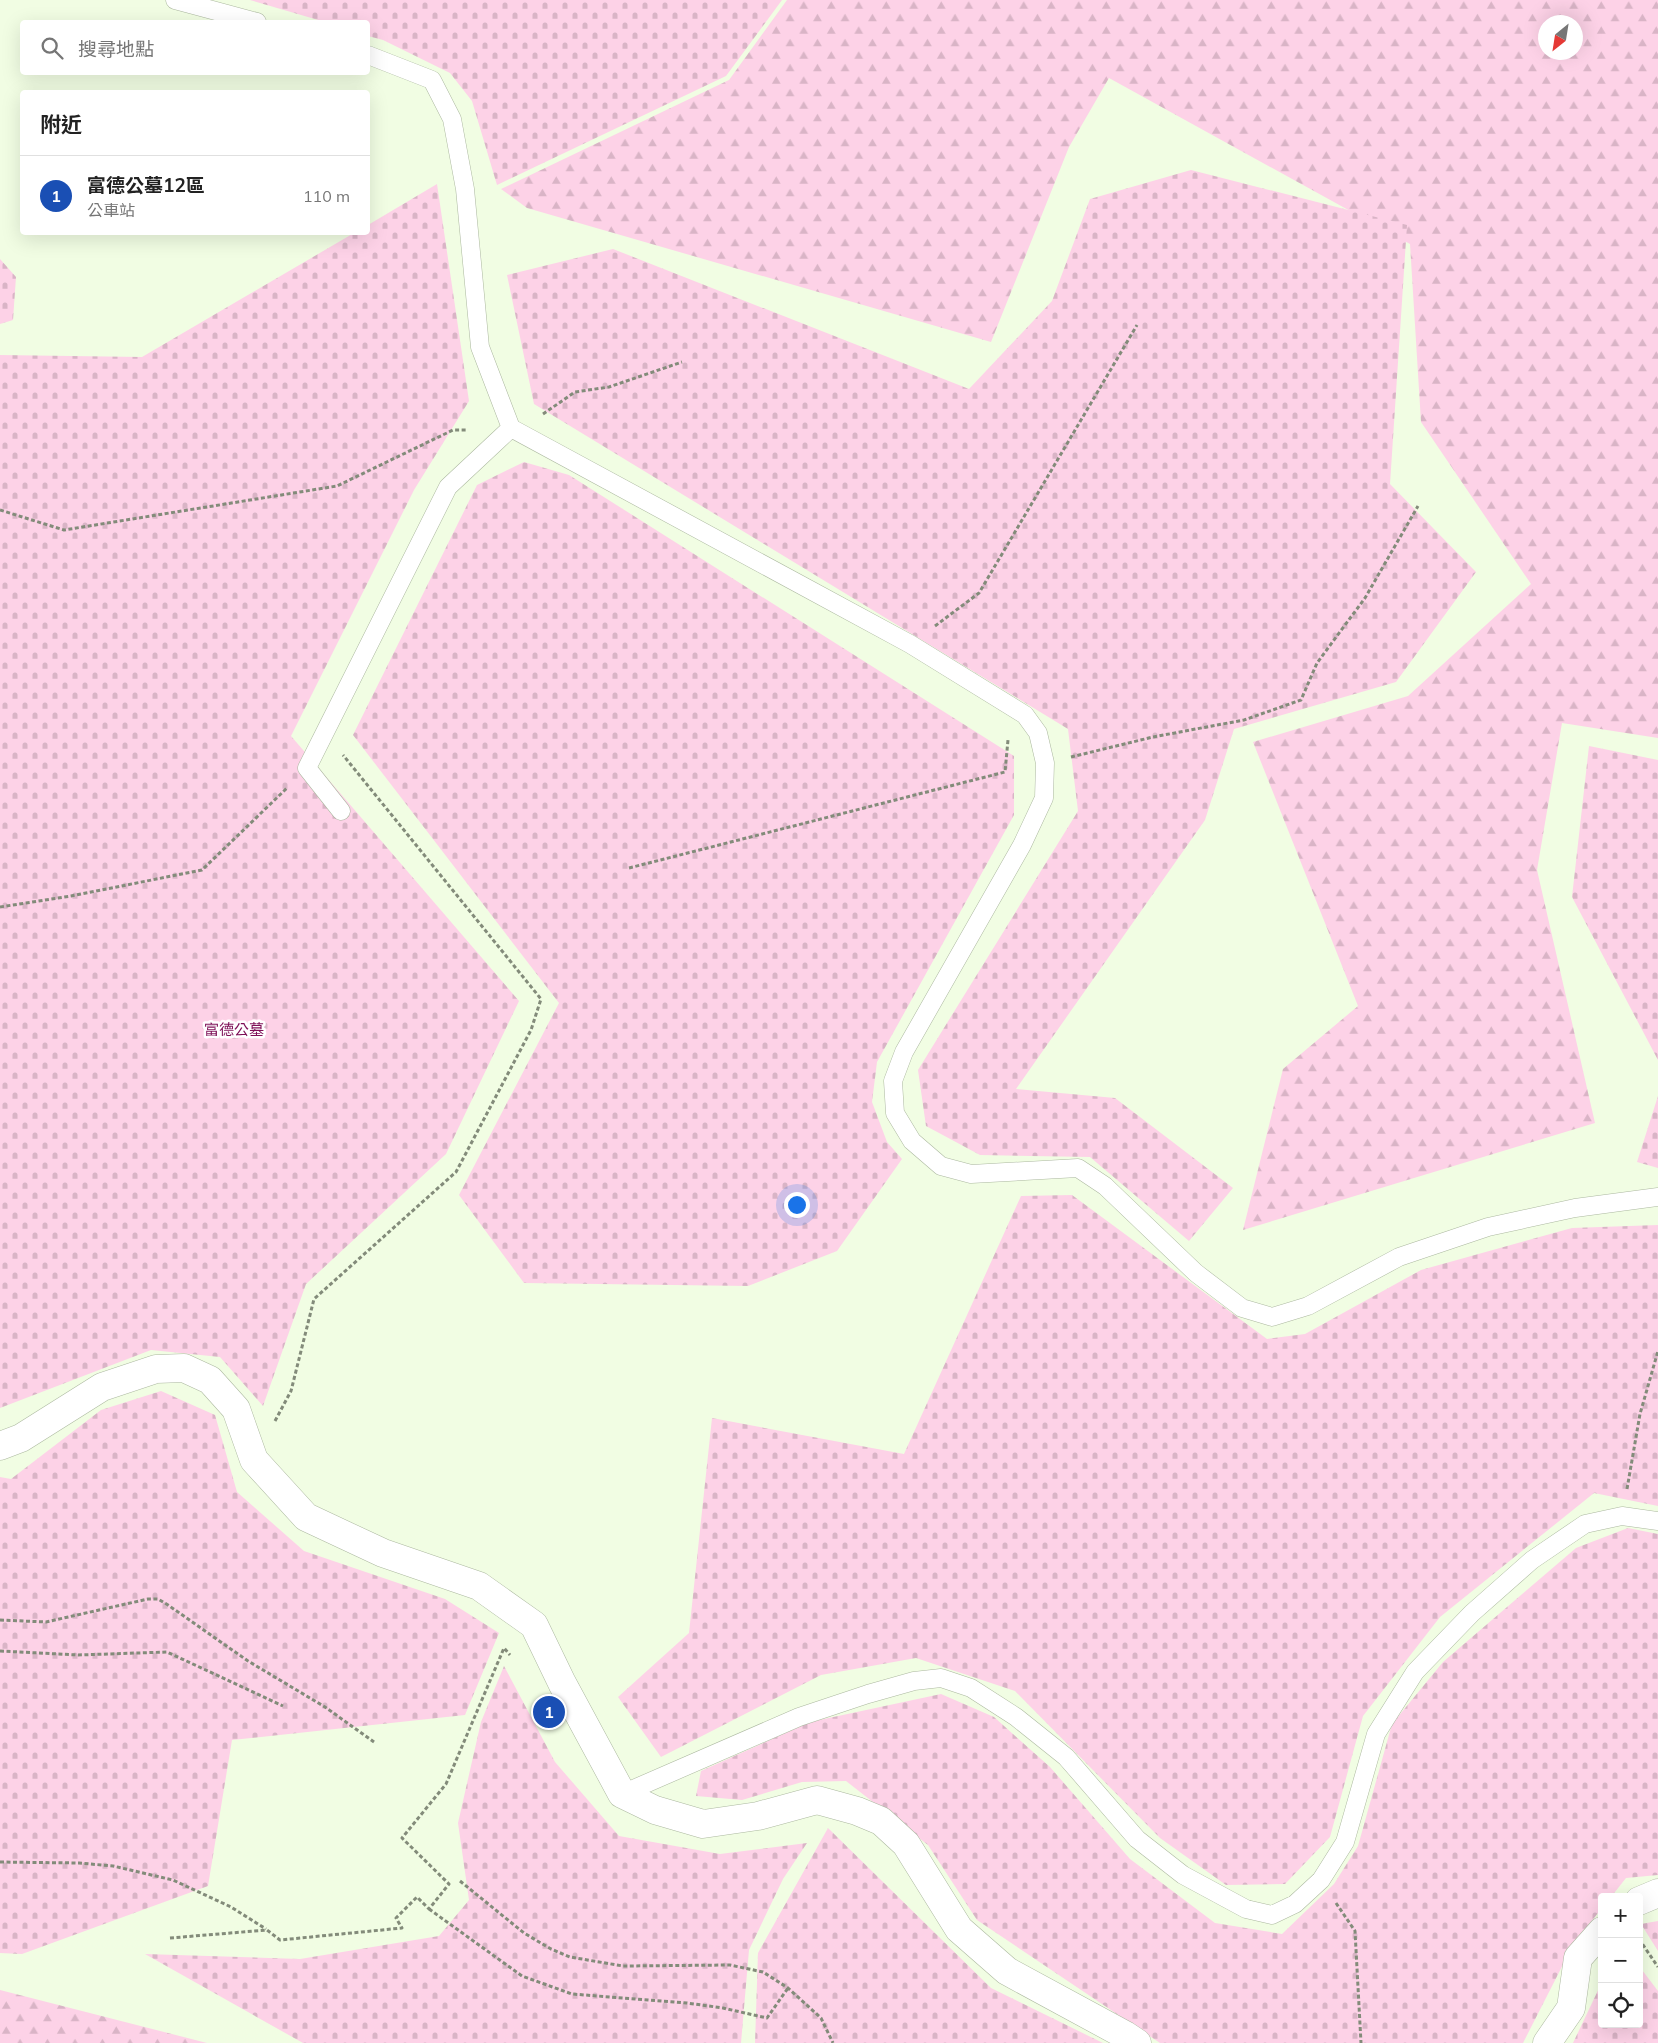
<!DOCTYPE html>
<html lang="zh-TW">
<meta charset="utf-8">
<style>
:root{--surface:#fff;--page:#f2f2f2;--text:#222;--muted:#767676;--line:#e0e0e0;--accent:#ba3b88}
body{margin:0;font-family:Mulish,"Noto Sans TC",sans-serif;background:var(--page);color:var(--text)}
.controls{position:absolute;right:15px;bottom:15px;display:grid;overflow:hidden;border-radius:5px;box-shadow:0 5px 20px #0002}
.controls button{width:45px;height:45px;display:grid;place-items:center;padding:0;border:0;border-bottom:1px solid var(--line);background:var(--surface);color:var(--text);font:25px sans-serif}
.compass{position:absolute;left:1538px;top:15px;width:45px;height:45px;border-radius:50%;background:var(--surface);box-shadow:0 5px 20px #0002;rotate:210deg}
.you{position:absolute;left:796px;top:1204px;width:18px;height:18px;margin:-12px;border:4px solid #fff;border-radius:50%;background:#1a73e8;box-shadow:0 0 0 8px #1a73e833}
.badge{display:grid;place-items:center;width:32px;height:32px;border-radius:50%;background:var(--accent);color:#fff;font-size:16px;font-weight:700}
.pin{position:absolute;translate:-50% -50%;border:2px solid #fff;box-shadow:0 1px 5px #0006}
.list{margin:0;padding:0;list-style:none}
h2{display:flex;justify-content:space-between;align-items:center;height:65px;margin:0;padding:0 20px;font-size:21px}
h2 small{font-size:16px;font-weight:400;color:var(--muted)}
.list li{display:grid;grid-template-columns:32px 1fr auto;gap:15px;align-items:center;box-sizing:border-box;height:80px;padding:0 20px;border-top:1px solid var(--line)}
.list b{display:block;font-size:19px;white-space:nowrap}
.list p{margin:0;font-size:16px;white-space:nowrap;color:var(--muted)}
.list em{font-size:16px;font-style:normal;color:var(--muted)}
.icon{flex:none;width:28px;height:28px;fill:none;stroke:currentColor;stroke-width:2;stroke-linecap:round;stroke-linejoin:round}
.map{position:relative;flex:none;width:1658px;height:2043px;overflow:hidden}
.search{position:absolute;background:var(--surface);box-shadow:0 5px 20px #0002;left:20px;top:20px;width:350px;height:55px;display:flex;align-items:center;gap:12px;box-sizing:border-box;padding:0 18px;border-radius:5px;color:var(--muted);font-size:19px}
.panel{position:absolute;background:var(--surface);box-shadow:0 5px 20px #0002;left:20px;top:90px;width:350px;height:145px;border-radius:5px}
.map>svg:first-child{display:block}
.forest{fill:url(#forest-firs);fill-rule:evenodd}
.cemetery{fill:url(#cemetery-stones)}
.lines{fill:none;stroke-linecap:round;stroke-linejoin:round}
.service-casing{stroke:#acb8a0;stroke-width:19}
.minor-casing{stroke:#acb8a0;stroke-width:29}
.path{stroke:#838b7a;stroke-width:3;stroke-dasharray:4 2.5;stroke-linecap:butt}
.service{stroke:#fff;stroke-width:18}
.minor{stroke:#fff;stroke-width:28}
.labels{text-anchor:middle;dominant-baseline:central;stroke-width:5;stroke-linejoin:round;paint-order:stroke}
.park-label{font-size:15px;fill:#7d0f57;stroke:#fff}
</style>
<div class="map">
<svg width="1658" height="2043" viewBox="0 0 1658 2043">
<defs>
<pattern id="forest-firs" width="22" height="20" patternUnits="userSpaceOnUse" patternTransform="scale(1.25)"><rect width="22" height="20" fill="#fdd2e7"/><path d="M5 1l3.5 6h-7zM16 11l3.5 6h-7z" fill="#d9b4c6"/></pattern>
<pattern id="cemetery-stones" width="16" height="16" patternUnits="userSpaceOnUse" patternTransform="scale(1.25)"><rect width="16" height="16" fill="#fdd2e7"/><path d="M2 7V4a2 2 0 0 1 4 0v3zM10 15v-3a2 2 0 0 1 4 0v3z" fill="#d9b4c6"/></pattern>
</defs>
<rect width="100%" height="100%" fill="#f1fde3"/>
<path class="forest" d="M 787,0 L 1658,0 L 1658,738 L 1562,723 L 1537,870 L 1595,1123 L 1243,1230 L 1283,1069 L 1358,1006 L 1253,742 L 1408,696 L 1531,584 L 1421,422 L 1410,244 L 1109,78 L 1069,147 L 991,342 L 527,208 L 501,189 L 729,80 ZM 1546,22 L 1576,22 L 1576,52 L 1546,52 Z
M 0,1990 L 207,2043 L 0,2043 Z"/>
<path class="cemetery" d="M 250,0 L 782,0 L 726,76 L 497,185 L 472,101 L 450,73 L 383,40 L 368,36 L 368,22 L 325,22 Z
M 1191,170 L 1407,225 L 1390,484 L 1476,572 L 1396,682 L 1234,729 L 1205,820 L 1016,1089 L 1115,1098 L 1233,1188 L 1189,1241 L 1090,1157 L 980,1155 L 926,1126 L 918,1070 L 1078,811 L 1068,729 L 534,404 L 507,275 L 613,249 L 969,389 L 1052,301 L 1090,199 Z
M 437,184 L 469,401 L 414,490 L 291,736 L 519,1001 L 446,1154 L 306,1284 L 263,1406 L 220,1357 L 151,1350 L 0,1408 L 0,355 L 142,357 L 354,233 L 368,232 L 368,225 Z
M 0,259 L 16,277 L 13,320 L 0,324 Z
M 524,462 L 569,475 L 1014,756 L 1014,815 L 877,1062 L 872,1102 L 887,1142 L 902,1159 L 837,1251 L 748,1286 L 524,1283 L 459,1195 L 559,1003 L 353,735 L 477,485 Z
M 1589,746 L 1658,760 L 1658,1060 L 1572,897 Z
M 1658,1096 L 1658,1168 L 1637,1162 Z
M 1072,1195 L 1267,1339 L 1305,1334 L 1421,1270 L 1572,1228 L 1658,1225 L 1658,1506 L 1594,1493 L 1440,1617 L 1363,1716 L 1330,1837 L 1285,1884 L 1226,1885 L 1160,1838 L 1015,1691 L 916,1658 L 821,1675 L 661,1757 L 618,1697 L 689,1633 L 712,1418 L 904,1454 L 1021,1196 Z
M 161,1391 L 215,1415 L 237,1492 L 304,1551 L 445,1599 L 499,1633 L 465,1715 L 232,1740 L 208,1886 L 22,1954 L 0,1953 L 0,1477 L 11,1479 L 101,1410 Z
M 1628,1528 L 1658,1534 L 1658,1875 L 1626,1878 L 1611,1897 L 1602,1897 L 1602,1908 L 1574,1943 L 1523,2043 L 1160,2043 L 977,1920 L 928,1845 L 846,1781 L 802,1782 L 742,1800 L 696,1796 L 701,1771 L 810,1722 L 941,1694 L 994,1717 L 1050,1767 L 1130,1859 L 1215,1923 L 1282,1934 L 1334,1884 L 1358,1846 L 1392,1724 L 1443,1662 L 1576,1548 Z
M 504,1666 L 555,1762 L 619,1836 L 720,1854 L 807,1843 L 783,1879 L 749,1950 L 741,2043 L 303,2043 L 145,1954 L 300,1959 L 439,1936 L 469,1900 L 458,1823 L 481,1722 Z
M 828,1828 L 991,1988 L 1103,2043 L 755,2043 L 758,1953 Z
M 1658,1921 L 1658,1951 L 1641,1924 Z
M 1639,1966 L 1658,1991 L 1658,2043 L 1573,2043 L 1602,1982 L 1602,2024 L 1639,2024 Z"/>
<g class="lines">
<g class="service-casing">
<path id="service" d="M 175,0 L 257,22
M 368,55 L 432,80 L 452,119 L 465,189 L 480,347 L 511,428 L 910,644 L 1025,715 L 1038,733 L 1045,763 L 1044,798 L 1022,845 L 904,1052 L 893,1081 L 895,1113 L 912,1141 L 941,1166 L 971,1174 L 1078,1168 L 1105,1186 L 1196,1273 L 1242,1308 L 1272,1317 L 1308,1306 L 1399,1257 L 1488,1227 L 1575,1208 L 1658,1197
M 341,811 L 307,768 L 448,487 L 511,428
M 622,1794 L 799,1717 L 868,1694 L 914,1681 L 941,1678 L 971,1688 L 1016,1717 L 1066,1757 L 1137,1839 L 1183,1875 L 1246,1909 L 1272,1915 L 1295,1904 L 1321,1880 L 1345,1842 L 1376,1734 L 1415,1672 L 1472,1613 L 1532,1560 L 1585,1524 L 1622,1516 L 1658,1521"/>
</g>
<g class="minor-casing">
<path id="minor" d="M 0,1446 L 21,1438 L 102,1387 L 156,1369 L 184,1368 L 210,1380 L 236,1409 L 254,1460 L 306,1517 L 383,1553 L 479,1586 L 534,1625 L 562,1683 L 622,1794 L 655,1810 L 703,1824 L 758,1816 L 817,1800 L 857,1811 L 881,1821 L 906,1844 L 959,1929 L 1007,1971 L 1125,2035 L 1137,2043
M 1639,1901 L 1658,1893
M 1547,2043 L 1571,2008 L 1578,1958 L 1602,1931"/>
</g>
<path class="path" d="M 543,414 L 575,392 L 609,387 L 682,362
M 0,510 L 64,530 L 337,486 L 453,430 L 467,430
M 935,626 L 979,593 L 1137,325
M 1071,757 L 1153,737 L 1244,720 L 1301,700 L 1317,663 L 1365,598 L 1418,506
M 629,868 L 1005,772 L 1008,740
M 0,907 L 71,896 L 202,870 L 287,788
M 275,1421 L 291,1391 L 314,1299 L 456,1172 L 531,1030 L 541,999 L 343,755
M 1627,1489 L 1640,1414 L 1658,1351
M 0,1620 L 46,1622 L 148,1599 L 158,1599 L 168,1605 L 248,1661 L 325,1707 L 374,1742
M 0,1651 L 78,1655 L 167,1652 L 283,1706
M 0,1862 L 79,1863 L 113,1866 L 173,1880 L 231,1907 L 266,1929
M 460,1881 L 524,1933 L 551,1949 L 570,1957 L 623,1966 L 730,1965 L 763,1972 L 788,1988 L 821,2018 L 833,2043
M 1336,1903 L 1355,1931 L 1361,2043
M 429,1909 L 522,1976 L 572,1994 L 687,2003 L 723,2008 L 767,2018 L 788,1988
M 170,1938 L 267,1930 L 280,1940 L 402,1928 L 396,1918 L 417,1897 L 429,1909 L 449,1884 L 402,1838 L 446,1784 L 504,1648 L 510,1655
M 1639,1939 L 1658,1967"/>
<use href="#service" class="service"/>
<use href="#minor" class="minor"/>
</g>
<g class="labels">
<g class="park-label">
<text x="234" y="1029">富德公墓</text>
</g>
</g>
</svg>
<div class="controls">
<button>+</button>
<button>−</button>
<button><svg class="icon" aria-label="locate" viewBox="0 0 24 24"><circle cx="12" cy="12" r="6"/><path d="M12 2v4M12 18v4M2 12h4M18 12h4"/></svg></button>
</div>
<svg class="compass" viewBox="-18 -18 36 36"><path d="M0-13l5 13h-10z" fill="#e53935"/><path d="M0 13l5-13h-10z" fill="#767676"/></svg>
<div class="you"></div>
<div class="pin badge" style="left:549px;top:1712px;background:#1a4fb4">1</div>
<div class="search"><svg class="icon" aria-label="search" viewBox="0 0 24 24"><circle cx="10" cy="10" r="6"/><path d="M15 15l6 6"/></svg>搜尋地點</div>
<section class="panel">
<h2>附近<small></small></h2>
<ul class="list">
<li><span class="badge" style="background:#1a4fb4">1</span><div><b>富德公墓12區</b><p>公車站</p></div><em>110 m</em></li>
</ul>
</section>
</div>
